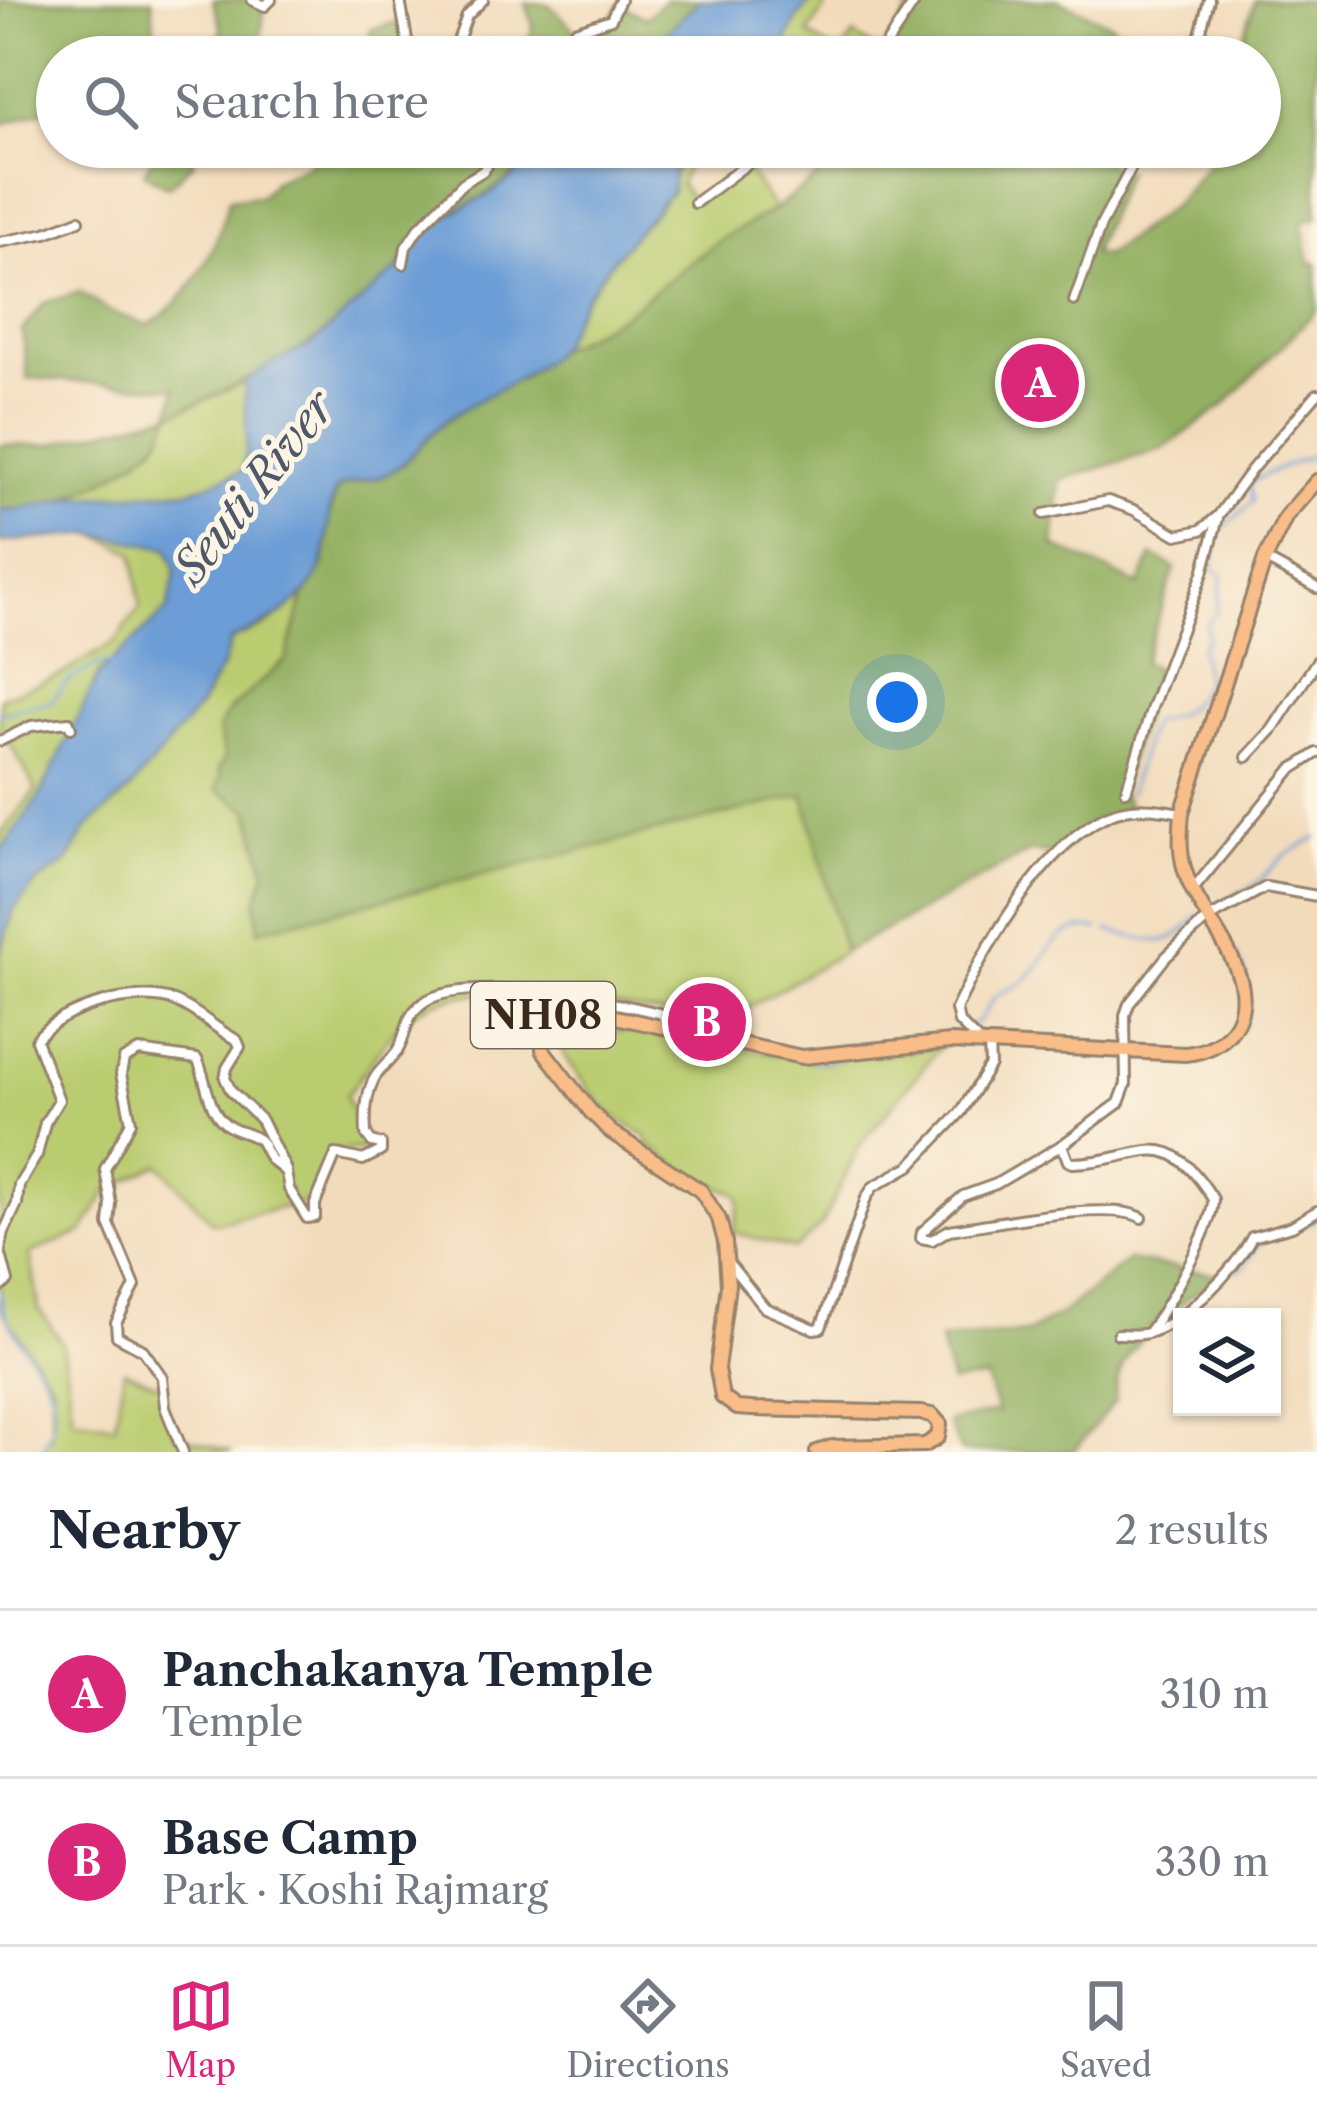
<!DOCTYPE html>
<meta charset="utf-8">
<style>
:root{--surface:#fff;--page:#f6f6f7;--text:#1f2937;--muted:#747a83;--line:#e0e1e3;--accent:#db2777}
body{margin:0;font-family:"Libre Caslon Text",serif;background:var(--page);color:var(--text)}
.controls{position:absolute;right:36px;bottom:36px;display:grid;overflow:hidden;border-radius:0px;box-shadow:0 3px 9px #0004}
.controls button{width:108px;height:108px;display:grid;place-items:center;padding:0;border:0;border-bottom:3px solid var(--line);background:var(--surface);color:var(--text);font:60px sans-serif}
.you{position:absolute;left:897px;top:702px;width:42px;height:42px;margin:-30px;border:9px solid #fff;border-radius:50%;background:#1a73e8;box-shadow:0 0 0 18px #1a73e833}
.badge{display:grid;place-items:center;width:78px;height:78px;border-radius:50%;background:var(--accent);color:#fff;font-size:39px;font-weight:700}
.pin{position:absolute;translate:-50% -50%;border:6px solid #fff;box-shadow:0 3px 12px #0006}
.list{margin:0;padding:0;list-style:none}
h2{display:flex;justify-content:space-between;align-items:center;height:156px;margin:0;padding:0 48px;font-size:51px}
h2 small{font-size:39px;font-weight:400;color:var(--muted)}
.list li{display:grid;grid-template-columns:78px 1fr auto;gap:36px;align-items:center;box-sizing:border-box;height:168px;padding:0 48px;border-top:3px solid var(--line)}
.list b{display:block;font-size:45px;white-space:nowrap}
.list p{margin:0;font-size:39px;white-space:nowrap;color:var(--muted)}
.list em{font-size:39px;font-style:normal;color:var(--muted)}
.icon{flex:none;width:66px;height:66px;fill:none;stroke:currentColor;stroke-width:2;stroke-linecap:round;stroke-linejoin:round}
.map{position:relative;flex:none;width:1317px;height:1452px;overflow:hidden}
.search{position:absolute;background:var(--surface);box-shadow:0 3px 9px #0004;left:36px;right:36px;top:36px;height:132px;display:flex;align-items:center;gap:30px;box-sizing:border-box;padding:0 42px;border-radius:66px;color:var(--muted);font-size:45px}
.sheet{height:492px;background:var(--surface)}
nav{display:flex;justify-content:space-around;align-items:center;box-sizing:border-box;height:168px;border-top:3px solid var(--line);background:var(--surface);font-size:33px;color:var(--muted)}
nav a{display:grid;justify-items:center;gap:6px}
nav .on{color:var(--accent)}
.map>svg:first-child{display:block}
.green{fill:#bacc6f;stroke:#7a7b46;stroke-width:3}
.forest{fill:#93b062;stroke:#676d40;stroke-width:3}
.water{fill:#6c9dd6;stroke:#54647a;stroke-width:3}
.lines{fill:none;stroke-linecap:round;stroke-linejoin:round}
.stream{stroke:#6c9dd6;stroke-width:3}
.street-casing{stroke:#96826c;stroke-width:14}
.primary-casing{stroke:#96826c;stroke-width:18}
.street{stroke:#fff;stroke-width:8}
.primary{stroke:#f8bd88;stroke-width:12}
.labels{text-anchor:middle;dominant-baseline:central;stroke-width:10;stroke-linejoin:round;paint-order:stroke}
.shield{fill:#fcf5e5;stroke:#75675a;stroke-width:3}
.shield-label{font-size:39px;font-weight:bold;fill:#3b2a1e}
.water-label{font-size:45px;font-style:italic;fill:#4f5868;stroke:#fcf5e5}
</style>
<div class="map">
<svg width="1317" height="1452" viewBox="0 0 1317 1452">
<rect width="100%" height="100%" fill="#fcf5e5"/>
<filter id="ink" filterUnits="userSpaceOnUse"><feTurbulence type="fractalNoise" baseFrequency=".00833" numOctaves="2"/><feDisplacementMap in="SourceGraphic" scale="24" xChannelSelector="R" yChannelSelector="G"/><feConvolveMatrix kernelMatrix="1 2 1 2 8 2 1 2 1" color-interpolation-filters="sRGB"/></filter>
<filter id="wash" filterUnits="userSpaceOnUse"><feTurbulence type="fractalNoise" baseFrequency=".004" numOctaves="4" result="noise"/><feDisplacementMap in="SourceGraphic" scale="48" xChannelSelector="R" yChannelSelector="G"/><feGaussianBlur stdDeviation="2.7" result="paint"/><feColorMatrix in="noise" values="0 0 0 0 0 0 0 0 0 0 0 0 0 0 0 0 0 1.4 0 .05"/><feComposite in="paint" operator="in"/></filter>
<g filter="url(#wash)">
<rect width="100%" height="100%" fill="#f2dbbb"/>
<path class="green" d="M 812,0 L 830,0 L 808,34 L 840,55 L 854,35 L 881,53 L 878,57 L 779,57 L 798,17 Z
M 686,147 L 694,147 L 680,184 L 695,203 L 744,166 L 775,209 L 717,242 L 625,314 L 554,352 L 578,308 L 625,244 L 658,208 Z
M 245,383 C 244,415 251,440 242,471 L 193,490 L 72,498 L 157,444 L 171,414 Z
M 94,534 L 168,548 L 176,571 L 168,609 L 99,674 L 40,796 L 0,852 L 0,835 L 36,790 L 7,737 L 0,741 L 0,698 L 61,675 L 115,642 L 140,607 L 134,553 Z
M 304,594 L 286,660 L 228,711 L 225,758 L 219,769 L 249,811 L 266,872 L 256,902 L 259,930 L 804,794 L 844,952 L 749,1007 L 746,1049 L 820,1062 L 941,1046 L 861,1143 L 822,1224 L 795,1249 L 733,1232 L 740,1202 L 736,1193 L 699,1180 L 648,1144 L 646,1135 C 596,1112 582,1080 552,1036 L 667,1028 L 662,1014 C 593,1005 467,971 409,1016 C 390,1031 362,1076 346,1096 L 369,1149 L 331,1151 L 316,1200 L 213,1223 L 159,1164 L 108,1190 L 83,1232 L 30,1253 L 39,1309 L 62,1343 L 73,1418 L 115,1425 L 124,1370 L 164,1387 L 165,1407 L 176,1435 L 232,1452 L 40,1452 L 51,1434 L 52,1384 L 0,1308 L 0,955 L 14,909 L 35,884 L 67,862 L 87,828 L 129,791 L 199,707 L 223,665 L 231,639 L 266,626 Z"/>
<path class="forest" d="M 0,0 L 152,0 L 156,57 L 57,57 L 57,106 L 0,125 Z
M 213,0 L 271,0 L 265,6 L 258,57 L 208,57 L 222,30 Z
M 665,0 L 700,0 L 664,35 L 649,57 L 524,57 L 533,26 L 526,3 L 548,4 L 576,31 L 611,19 L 620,4 L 646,18 Z
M 916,0 L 1058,0 L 1113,25 L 1121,57 L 878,57 Z
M 1255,0 L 1317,0 L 1317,218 L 1302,221 L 1310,263 L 1317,263 L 1317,310 L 1223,406 L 1163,449 L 1060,480 L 1054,546 L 1139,585 L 1152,556 L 1175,568 L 1143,662 L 1157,669 L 1120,791 L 1130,808 L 1087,828 L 1058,855 L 1031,851 L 844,952 L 804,795 L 259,930 L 256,902 L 266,872 L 250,811 L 216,789 L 221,777 L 219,769 L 225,758 L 218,730 L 228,712 L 286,660 L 304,594 L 324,563 L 329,517 L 337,489 L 364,478 L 382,477 L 401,466 L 438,426 L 478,397 L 522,378 L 553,352 L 625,314 L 717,242 L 775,209 L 852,151 L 851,147 L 1111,147 L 1103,162 L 1126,172 L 1092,253 L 1105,256 L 1174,205 L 1222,147 L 1260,147 L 1260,57 L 1237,57 Z
M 405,20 L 410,57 L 374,57 L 370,30 Z
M 159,147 L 194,147 L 193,163 L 168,187 L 144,173 Z
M 314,147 L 390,147 L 399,153 L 417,147 L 541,147 C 521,172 498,189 469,204 C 457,210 438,216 428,225 C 417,235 412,253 403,264 C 346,332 251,381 171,414 C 166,424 162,439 153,446 C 115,479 51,514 0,509 L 0,445 L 48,445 L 170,414 L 176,388 L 28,378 L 22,331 L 44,303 L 80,292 L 110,312 L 149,325 C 193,297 217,249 229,199 L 261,196 L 274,181 L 310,164 Z
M 1128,1260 L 1220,1275 C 1180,1305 1113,1344 1115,1401 L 1073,1452 L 961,1452 L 948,1422 L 997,1412 L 986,1378 L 951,1383 L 940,1340 L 1027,1333 L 1063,1313 Z"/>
<path class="water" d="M 700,0 L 812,0 L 798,17 L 779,57 L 649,57 L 664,35 Z
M 541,147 L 686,147 L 673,175 L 672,191 C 640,228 607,264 580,306 C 570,322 566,340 552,354 C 520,384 477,396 443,423 C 424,438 411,461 389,473 C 373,482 355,479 337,489 C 326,510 329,532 325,554 C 317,598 268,625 231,640 L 223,665 L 199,707 L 129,791 L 87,828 L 67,862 L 35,884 L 14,909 L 0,955 L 0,852 L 40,796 L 99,674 L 168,609 L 176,571 L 168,548 L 94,534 L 0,542 L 0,509 L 15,510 L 72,498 L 193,490 L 242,471 C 251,439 244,416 245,383 L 272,363 L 311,345 L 403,264 L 428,225 L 492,193 L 525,168 Z"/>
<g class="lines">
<path class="stream" d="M 1059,515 L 1110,506
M 0,713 L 51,702 L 65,683 L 94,666 L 113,662
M 1129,793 L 1151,722 C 1181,716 1190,709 1206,682 L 1200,647 L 1207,639 L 1207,622 L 1216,614 L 1223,577 L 1213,568 L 1219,533 L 1253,501 L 1249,485 C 1257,475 1302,460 1317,454
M 1210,909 L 1256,884 L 1285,855 L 1317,838
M 1108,931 C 1150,939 1169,954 1198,915
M 1236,954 L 1246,975 L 1249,1004
M 970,1026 C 985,1020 984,1010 994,998 C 1000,991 1010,990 1018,985 C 1049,966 1047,923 1098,929
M 1241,1031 L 1248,1015
M 826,1048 L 962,1032
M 1139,1058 L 1179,1060
M 1189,1060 L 1206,1057 L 1235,1039
M 813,1062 L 845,1058
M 1238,1271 L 1245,1267 L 1259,1243 L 1317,1219
M 1,1292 C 5,1355 86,1380 40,1452"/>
</g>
</g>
<g filter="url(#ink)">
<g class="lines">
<g class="street-casing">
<path id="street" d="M 252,0 L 265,6 L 271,0
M 400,0 L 410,57
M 452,57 L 467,16 L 483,0
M 552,57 L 575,31 L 611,19 L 620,0
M 878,57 L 916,0
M 1194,57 L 1209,0
M 695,203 L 770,147
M 0,242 L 46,233 L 79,220
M 403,264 L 406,247 L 418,229 L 463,183 L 483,171 L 499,147
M 1074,301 L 1101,225 L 1142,147
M 1044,514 L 1108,501 L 1134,510 L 1177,535 L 1201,530 L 1218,516 L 1252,469 L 1317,394
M 1266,560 L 1317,588
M 0,741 L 31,726 L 69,722 L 71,728
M 1247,757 L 1272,730 L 1317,661
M 1126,791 L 1152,707 L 1203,573 L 1218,518
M 1192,891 L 1291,770 L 1317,753
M 981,1044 L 959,1022 L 956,1009 C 985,947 1044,844 1108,815 C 1132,805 1156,808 1181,813
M 1062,1145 L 1068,1161 L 1073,1163 C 1146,1161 1163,1120 1213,1199 C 1214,1226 1165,1310 1148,1333
M 1142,1218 C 1111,1199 989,1225 949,1230 L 932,1240 L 921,1238 L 922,1232 L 963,1196 L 996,1184 L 1062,1145 L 1119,1103 L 1126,1084 L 1125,1015 L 1129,1004 L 1166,957 L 1207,919 L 1266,887 L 1317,896
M 727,1261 L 765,1308 L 814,1329 L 821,1328 L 866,1198 L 873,1187 L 910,1166 L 961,1112 L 990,1065 L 989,1045
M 0,1288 L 8,1281 L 0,1251 L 4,1232 L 17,1204 L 19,1185 L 37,1155 L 45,1123 L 59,1100 L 36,1040 C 59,1008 137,987 174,1001 C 196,1009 215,1029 237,1040 L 240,1047 L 227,1068 L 225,1078 L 231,1091 L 261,1120 L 286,1170
M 1118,1334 C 1127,1334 1139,1336 1147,1333 C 1182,1325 1237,1268 1252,1237 L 1292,1226 L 1317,1211
M 183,1452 L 165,1407 L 162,1377 L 143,1350 L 117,1336 L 116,1323 L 135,1286 L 109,1224 L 111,1204 L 105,1169 L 131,1122 L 121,1074 L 124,1059 L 139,1051 L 197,1059 C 208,1080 206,1115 232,1128 C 242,1133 251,1134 260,1140 L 270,1159 L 286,1172 L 289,1189 L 307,1218 L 315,1217 L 315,1204 L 336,1154 L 363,1160 L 381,1151 L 381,1144 L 372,1142 L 366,1134 C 365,1117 366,1094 374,1079 C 380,1068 392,1060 398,1050 C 408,1032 404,1016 424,1002 C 465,974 614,1001 662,1014 L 667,1026"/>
</g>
<g class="primary-casing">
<path id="primary" d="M 817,1452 L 832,1447 L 925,1445 L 938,1437 L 940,1424 L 932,1415 L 921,1413 L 752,1409 L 737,1408 L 722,1397 L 717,1369 L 728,1285 L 725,1242 L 719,1219 L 701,1191 L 611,1132 L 591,1112 L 543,1050 L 541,1017 L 552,1008 L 564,1006 L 802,1057 L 950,1042 L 1185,1054 C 1204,1052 1221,1046 1233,1029 C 1267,981 1202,921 1187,877 C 1179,856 1180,836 1182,813 L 1265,559 L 1286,516 L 1317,481"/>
</g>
<use href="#street" class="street"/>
<use href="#primary" class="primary"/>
</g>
</g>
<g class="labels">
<rect class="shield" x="471" y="982" width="144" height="66" rx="9"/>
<g class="shield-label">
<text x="543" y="1015">NH08</text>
</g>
<g class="water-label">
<text transform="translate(254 487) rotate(-52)">Seuti River</text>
</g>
</g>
</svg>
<div class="controls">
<button><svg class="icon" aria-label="layers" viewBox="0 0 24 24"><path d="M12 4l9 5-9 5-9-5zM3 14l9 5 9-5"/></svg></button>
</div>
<div class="you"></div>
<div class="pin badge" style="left:1040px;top:383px">A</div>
<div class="pin badge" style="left:707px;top:1022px">B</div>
<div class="search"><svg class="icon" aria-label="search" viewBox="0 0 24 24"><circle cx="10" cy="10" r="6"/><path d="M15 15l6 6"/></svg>Search here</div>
</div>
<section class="sheet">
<h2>Nearby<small>2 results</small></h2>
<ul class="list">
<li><span class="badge">A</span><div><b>Panchakanya Temple</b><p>Temple</p></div><em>310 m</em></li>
<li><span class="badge">B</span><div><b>Base Camp</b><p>Park · Koshi Rajmarg</p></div><em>330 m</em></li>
</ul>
</section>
<nav>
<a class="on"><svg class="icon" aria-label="map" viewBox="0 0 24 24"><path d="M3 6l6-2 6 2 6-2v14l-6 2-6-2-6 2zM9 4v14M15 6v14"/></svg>Map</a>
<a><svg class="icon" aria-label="directions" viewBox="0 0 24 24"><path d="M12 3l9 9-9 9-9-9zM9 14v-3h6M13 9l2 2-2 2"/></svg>Directions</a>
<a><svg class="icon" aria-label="saved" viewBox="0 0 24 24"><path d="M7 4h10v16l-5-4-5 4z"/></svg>Saved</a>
</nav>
